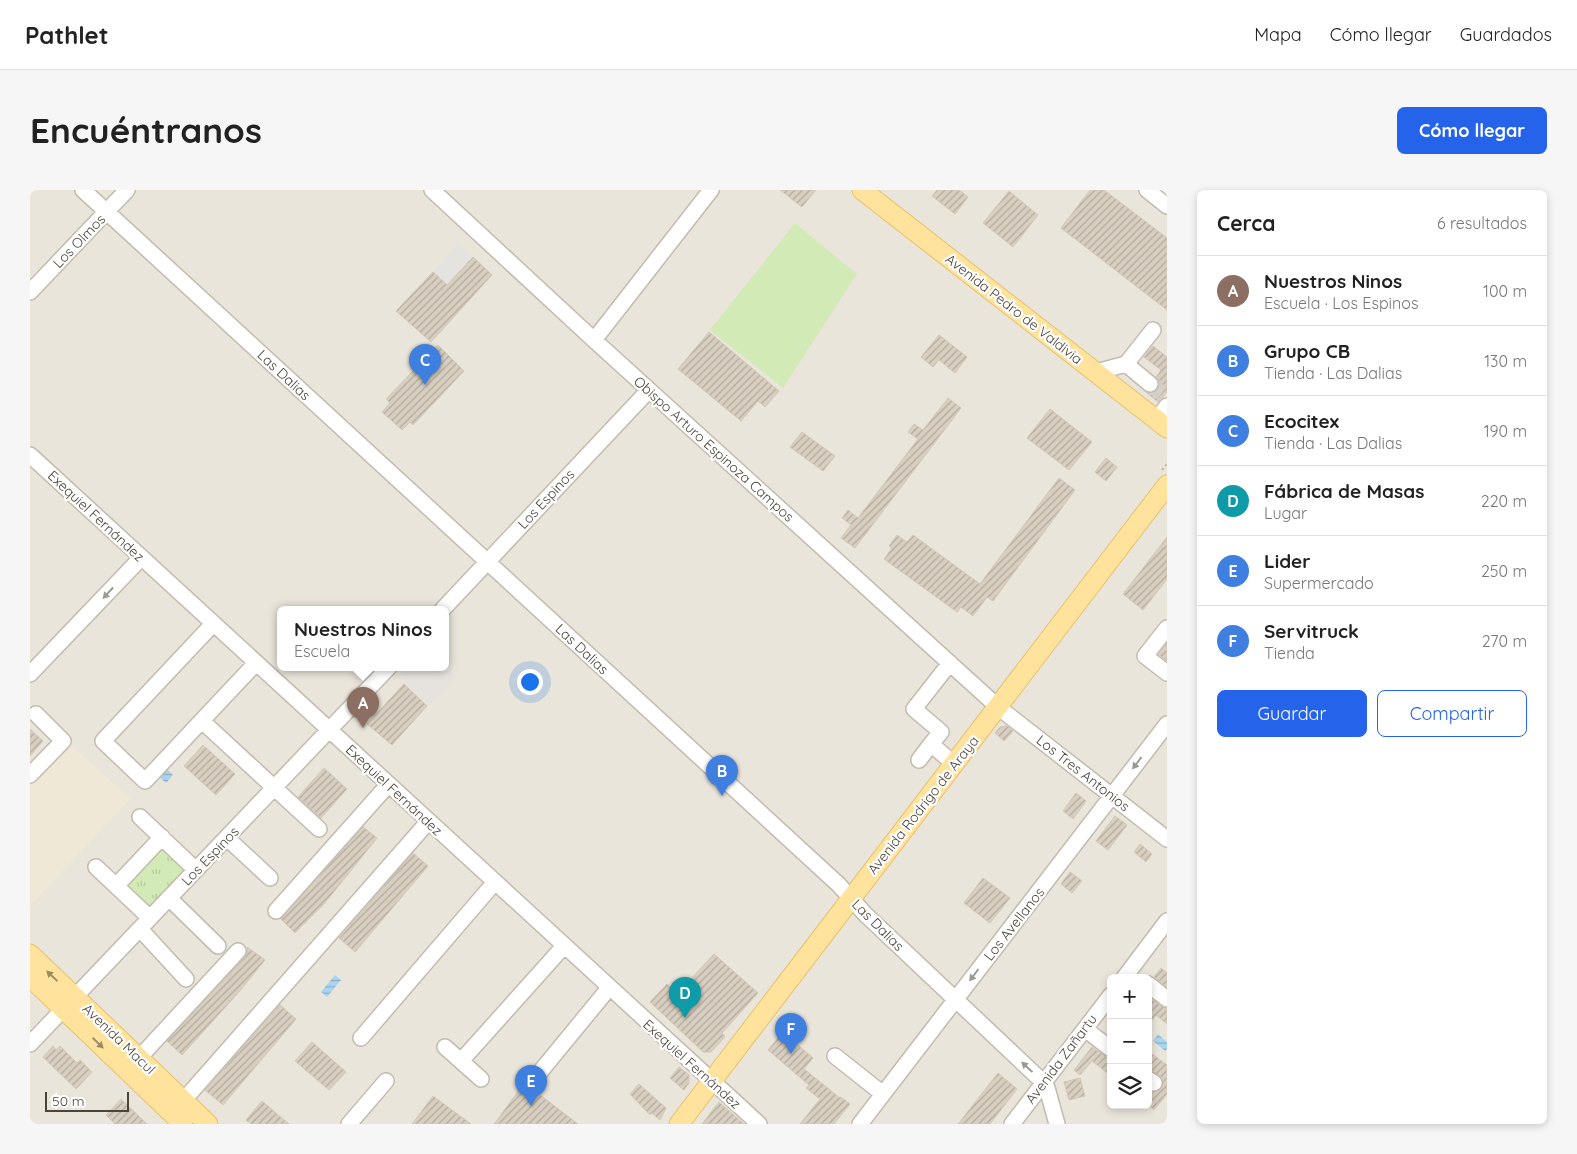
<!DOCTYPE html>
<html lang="es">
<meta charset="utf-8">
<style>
:root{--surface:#fff;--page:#f6f6f6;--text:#222;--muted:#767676;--line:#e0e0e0;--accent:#2563eb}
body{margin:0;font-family:Quicksand,sans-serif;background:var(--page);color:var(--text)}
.controls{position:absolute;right:15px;bottom:15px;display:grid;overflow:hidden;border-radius:8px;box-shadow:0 2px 8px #0003}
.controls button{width:45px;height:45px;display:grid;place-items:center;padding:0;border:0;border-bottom:1px solid var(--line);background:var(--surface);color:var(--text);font:25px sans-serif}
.scale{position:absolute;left:15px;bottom:12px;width:84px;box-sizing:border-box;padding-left:5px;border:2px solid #4b4439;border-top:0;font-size:14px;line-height:18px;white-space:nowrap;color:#4b4439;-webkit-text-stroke:4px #fff;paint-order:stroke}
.you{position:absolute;left:499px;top:491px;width:18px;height:18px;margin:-12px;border:4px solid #fff;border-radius:50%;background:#1a73e8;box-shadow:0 0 0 8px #1a73e833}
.badge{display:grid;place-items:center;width:32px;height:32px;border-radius:50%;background:var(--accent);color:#fff;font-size:16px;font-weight:700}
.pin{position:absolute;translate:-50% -41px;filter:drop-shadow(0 1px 2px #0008)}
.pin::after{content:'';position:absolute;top:26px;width:18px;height:15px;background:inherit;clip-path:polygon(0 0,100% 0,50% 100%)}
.popup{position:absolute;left:247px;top:416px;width:172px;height:65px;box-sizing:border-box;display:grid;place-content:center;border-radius:8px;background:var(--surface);filter:drop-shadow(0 1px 4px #0005);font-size:16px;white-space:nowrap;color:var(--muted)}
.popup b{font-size:19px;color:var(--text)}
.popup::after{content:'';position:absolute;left:50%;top:100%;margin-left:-10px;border:10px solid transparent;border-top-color:var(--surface)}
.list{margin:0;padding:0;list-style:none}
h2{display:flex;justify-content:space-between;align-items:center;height:65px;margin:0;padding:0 20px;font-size:21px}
h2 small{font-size:16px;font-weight:400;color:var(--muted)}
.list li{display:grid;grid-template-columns:32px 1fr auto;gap:15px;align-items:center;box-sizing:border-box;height:70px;padding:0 20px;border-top:1px solid var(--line)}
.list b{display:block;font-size:19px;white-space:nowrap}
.list p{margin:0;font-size:16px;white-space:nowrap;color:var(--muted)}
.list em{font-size:16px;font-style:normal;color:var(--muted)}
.actions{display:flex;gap:10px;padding:15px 20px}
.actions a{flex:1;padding:11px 0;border:1px solid var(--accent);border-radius:8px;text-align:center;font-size:18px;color:var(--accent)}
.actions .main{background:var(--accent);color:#fff}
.icon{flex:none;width:28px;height:28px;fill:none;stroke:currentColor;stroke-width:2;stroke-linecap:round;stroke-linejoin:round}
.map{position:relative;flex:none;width:1137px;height:934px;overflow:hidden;border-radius:8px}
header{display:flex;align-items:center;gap:30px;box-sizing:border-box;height:70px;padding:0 25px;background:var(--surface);border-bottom:1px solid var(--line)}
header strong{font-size:24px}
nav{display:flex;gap:28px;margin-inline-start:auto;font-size:18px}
.intro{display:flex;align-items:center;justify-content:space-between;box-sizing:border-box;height:120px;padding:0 30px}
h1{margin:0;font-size:35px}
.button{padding:12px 22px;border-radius:8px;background:var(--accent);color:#fff;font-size:18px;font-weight:700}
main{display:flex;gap:30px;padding:0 30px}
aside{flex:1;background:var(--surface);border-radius:8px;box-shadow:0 2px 8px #0003}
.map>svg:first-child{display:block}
.residential{fill:#eae5da;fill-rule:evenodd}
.industrial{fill:#e6e2dd}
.education{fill:#efe8d6}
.grass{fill:url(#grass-tufts)}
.pitch{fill:#d2eab5}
.parking{fill:#e5e3e0}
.water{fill:url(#water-rules)}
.building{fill:url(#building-hatch);stroke:#d3c7b4}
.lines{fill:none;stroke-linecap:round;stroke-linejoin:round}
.minor-tunnel{stroke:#d4d0c8;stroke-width:15;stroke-dasharray:15 8;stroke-linecap:butt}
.minor-casing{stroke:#c2bbae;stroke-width:18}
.major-casing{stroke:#e6c16a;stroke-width:21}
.path{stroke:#c4b79f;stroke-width:2;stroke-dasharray:2.5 2.5;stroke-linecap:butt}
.minor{stroke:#fff;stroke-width:15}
.major{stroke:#ffe39c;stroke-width:19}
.oneway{fill:#9c9892}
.oneway2{fill:#9c8c66}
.labels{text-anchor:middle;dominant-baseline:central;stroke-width:4.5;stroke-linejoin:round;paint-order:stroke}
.street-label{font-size:14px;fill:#4b4439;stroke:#fff}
</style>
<header>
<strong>Pathlet</strong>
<nav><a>Mapa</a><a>Cómo llegar</a><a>Guardados</a></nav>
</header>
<div class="intro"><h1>Encuéntranos</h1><a class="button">Cómo llegar</a></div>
<main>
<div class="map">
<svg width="1137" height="934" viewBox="0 0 1137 934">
<defs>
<pattern id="grass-tufts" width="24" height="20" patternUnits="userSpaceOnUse" patternTransform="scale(1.25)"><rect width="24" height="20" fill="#d2eab5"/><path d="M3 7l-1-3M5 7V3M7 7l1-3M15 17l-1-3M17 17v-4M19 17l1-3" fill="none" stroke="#b6ca9c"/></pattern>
<pattern id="water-rules" width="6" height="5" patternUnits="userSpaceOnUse" patternTransform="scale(1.25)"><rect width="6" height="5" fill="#a9d4f2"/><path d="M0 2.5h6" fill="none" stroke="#8caec5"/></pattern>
<pattern id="building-hatch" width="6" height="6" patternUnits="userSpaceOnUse" patternTransform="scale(1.25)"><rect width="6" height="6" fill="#d8cfc1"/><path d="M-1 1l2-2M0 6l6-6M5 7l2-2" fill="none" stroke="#b1aa9e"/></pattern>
</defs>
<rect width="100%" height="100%" fill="#f6f3ec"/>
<path class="residential" d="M 0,0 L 1137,0 L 1137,934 L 0,934 ZM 250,419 L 416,419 L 416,477 L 250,477 ZM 1081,788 L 1118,788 L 1118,915 L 1081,915 Z"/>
<path class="industrial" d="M 416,476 L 426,486 L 400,515 L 368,485 L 375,477 Z"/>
<path class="education" d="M 39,553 L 100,609 L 0,716 L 0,595 Z"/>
<path class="grass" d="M 132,647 L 166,680 L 120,728 L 86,696 Z"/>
<path class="pitch" d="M 765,33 L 827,84 L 753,198 L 680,140 Z"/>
<path class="parking" d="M 428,54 L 443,67 L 417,95 L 403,82 Z"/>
<path class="water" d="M 134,576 L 143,585 L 136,593 L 126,584 Z
M 305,785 L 311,790 L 297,807 L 291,802 Z
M 1128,844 L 1137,852 L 1137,859 L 1135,861 L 1123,851 Z"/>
<path class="building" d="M 750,0 L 786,0 L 772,17 Z
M 907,0 L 929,0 L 938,7 L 925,24 L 902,6 Z
M 1060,0 L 1074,0 L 1137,48 L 1137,120 L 1031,38 Z
M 979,1 L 1008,25 L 983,57 L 953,33 Z
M 443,67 L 462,85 L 401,152 L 366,121 L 403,82 L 417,95 Z
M 679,142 L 749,201 L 735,217 L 728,211 L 711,231 L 648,179 Z
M 909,145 L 937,167 L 925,183 L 909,170 L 903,177 L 891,167 Z
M 408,155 L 434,181 L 383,235 L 380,232 L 372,240 L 352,222 L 360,213 L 356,209 Z
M 1123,156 L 1137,167 L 1137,202 L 1128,212 L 1116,202 L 1124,203 L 1127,200 L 1129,195 L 1129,190 L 1126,187 L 1131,180 L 1114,167 Z
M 918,208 L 931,218 L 825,358 L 811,348 L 821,335 L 812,328 L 818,320 L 828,328 L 888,249 L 878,242 L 884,234 L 893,240 Z
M 1020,219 L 1062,252 L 1039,280 L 997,248 Z
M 772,242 L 805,266 L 793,281 L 760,257 Z
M 1076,268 L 1087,277 L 1076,291 L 1065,282 Z
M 1029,288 L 1045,300 L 963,411 L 957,407 L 943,426 L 931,417 L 927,422 L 854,369 L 862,358 L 859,356 L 867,345 L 877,352 L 883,345 L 950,394 Z
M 1137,347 L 1137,389 L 1113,420 L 1093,404 Z
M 1137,453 L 1137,471 L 1128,464 Z
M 374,494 L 397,516 L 362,555 L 337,534 Z
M 977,536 L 983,541 L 974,551 L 965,543 L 970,537 Z
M 0,539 L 13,551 L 0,566 Z
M 173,555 L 205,584 L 186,605 L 154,576 Z
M 294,578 L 317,599 L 291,628 L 268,607 Z
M 1046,603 L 1056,611 L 1043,629 L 1033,621 Z
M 1085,626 L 1097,635 L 1078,660 L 1066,651 Z
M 333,637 L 347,648 L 294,714 L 265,743 L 251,729 Z
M 1110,654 L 1122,664 L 1116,672 L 1104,662 Z
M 383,663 L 398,676 L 325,762 L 309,748 Z
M 1040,682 L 1052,691 L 1042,703 L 1031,694 Z
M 953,688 L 980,708 L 960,733 L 934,713 Z
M 217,757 L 235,770 L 209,802 L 152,865 L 137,851 L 215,767 L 217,763 Z
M 684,764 L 728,803 L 692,843 L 695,847 L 681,862 L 673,862 L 620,812 L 637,794 L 647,804 Z
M 1131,778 L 1137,783 L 1137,797 L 1124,787 Z
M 1118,806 L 1131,816 L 1137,818 L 1137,834 L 1126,825 L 1118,835 Z
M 250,815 L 266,829 L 193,915 L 175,900 Z
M 753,842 L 783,868 L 774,879 L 810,908 L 811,907 L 820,914 L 804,934 L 770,934 L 790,909 L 776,898 L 779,895 L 738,860 Z
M 282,852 L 316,882 L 299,900 L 265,871 Z
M 23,856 L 26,860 L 30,856 L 47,873 L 50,870 L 62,882 L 46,899 L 13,867 Z
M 1062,857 L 1075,866 L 1081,868 L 1081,886 L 1062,871 L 1050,885 L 1044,880 Z
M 1118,861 L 1137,875 L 1137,904 L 1124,920 L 1118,915 L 1118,908 L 1123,902 L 1128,902 L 1131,899 L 1133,893 L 1132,888 L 1121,880 L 1123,878 L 1118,875 Z
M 649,877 L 659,885 L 659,893 L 654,900 L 640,888 Z
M 968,883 L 987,899 L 960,934 L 928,934 Z
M 1050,888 L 1055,906 L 1039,910 L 1034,892 Z
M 609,894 L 636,918 L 630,930 L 622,923 L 620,925 L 600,904 Z
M 492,896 L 495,900 L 499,902 L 505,901 L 548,934 L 464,934 Z
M 403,906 L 441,934 L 382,934 Z
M 91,909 L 117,934 L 85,934 L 76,925 Z
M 232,911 L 259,934 L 221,934 L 216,930 Z
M 689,912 L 714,934 L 672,934 Z"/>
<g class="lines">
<path class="minor-tunnel" d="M 1120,194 L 1134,205"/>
<g class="minor-casing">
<path id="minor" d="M 53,0 L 809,695 L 835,724 L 1014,893 L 1017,898 L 1027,934
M 402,0 L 564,150 L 968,517 L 1137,649
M 1117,0 L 1137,16
M 0,102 L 97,0
M 564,150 L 681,0
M 1096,174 L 1120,194
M 1066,182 L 1096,174 L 1123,140
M 1126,230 L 1137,216
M 0,265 L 729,934
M 413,419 L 619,200
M 183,434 L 73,551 L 115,591 L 226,473
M 1137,438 L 1115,466 L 1137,483
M 920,473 L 884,519 L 911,542 L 901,554 L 924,574
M 0,484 L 111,368
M 172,531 L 289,639
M 889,570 L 901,554
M 0,585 L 33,551 L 6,524
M 110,627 L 166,680
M 197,648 L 240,688
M 66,677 L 120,728
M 86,696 L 132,647
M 139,708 L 188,756
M 246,721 L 358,595
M 110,739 L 156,789
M 1094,788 L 1137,731
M 1118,794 L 1137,809
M 1055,839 L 1081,859
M 331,848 L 465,692
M 0,854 L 359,477
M 415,857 L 451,889
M 805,866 L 853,904
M 109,868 L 208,761
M 431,871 L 534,756
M 1118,889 L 1124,893
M 501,893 L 579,798
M 153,911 L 398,632
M 319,934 L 356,891
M 830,934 L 1137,534
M 982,934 L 1081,805"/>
</g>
<g class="major-casing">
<path id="major" d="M 832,0 L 1137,238
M 0,764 L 178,934
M 0,787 L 153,934
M 649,934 L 1137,295"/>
</g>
<path class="path" d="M 1132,280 L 1137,274"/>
<use href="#minor" class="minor"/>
<use href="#major" class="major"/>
</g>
<defs><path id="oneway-solid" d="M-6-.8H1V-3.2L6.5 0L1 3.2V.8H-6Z" transform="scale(1.25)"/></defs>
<g class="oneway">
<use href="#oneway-solid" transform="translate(78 403) rotate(133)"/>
<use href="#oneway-solid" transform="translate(1107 573) rotate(127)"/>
<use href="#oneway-solid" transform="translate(944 785) rotate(127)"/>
<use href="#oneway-solid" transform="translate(997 877) rotate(-137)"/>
</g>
<g class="oneway2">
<use href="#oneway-solid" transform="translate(22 786) rotate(-137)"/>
<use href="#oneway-solid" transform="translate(68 853) rotate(44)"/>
</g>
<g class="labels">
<g class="street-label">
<text transform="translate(49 51) rotate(-46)">Los Olmos</text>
<text transform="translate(984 119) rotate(38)">Avenida Pedro de Valdivia</text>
<text transform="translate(254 185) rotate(43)">Las Dalias</text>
<text transform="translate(684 259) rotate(42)">Obispo Arturo Espinoza Campos</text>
<text transform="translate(516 309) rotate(-47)">Los Espinos</text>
<text transform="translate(66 326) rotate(43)">Exequiel Fernández</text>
<text transform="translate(552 459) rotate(43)">Las Dalias</text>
<text transform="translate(1053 583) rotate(38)">Los Tres Antonios</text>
<text transform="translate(364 600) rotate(43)">Exequiel Fernández</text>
<text transform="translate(893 615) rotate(-52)">Avenida Rodrigo de Araya</text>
<text transform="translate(180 666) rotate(-46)">Los Espinos</text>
<text transform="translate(984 734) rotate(-52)">Los Avellanos</text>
<text transform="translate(848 735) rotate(45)">Las Dalias</text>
<text transform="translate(89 849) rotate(44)">Avenida Macul</text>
<text transform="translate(1031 869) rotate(-53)">Avenida Zañartu</text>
<text transform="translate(662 874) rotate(42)">Exequiel Fernández</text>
</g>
</g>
</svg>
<div class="controls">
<button>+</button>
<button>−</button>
<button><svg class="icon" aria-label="layers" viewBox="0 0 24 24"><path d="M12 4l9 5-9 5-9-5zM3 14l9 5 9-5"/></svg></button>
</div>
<div class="scale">50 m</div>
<div class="you"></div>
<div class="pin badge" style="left:333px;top:538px;background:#8d6e63">A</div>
<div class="popup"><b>Nuestros Ninos</b>Escuela</div>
<div class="pin badge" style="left:692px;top:606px;background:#3f7fe0">B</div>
<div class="pin badge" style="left:395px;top:195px;background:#3f7fe0">C</div>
<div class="pin badge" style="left:655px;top:828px;background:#0f9aa8">D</div>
<div class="pin badge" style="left:501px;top:916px;background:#3f7fe0">E</div>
<div class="pin badge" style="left:761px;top:864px;background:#3f7fe0">F</div>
</div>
<aside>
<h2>Cerca<small>6 resultados</small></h2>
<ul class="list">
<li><span class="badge" style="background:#8d6e63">A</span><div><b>Nuestros Ninos</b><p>Escuela · Los Espinos</p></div><em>100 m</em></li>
<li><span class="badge" style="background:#3f7fe0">B</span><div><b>Grupo CB</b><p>Tienda · Las Dalias</p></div><em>130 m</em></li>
<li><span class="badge" style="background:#3f7fe0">C</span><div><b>Ecocitex</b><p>Tienda · Las Dalias</p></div><em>190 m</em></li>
<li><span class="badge" style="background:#0f9aa8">D</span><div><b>Fábrica de Masas</b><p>Lugar</p></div><em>220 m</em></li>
<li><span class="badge" style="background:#3f7fe0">E</span><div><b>Lider</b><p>Supermercado</p></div><em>250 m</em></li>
<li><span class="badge" style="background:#3f7fe0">F</span><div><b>Servitruck</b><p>Tienda</p></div><em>270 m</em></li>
</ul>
<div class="actions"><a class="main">Guardar</a><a>Compartir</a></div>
</aside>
</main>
